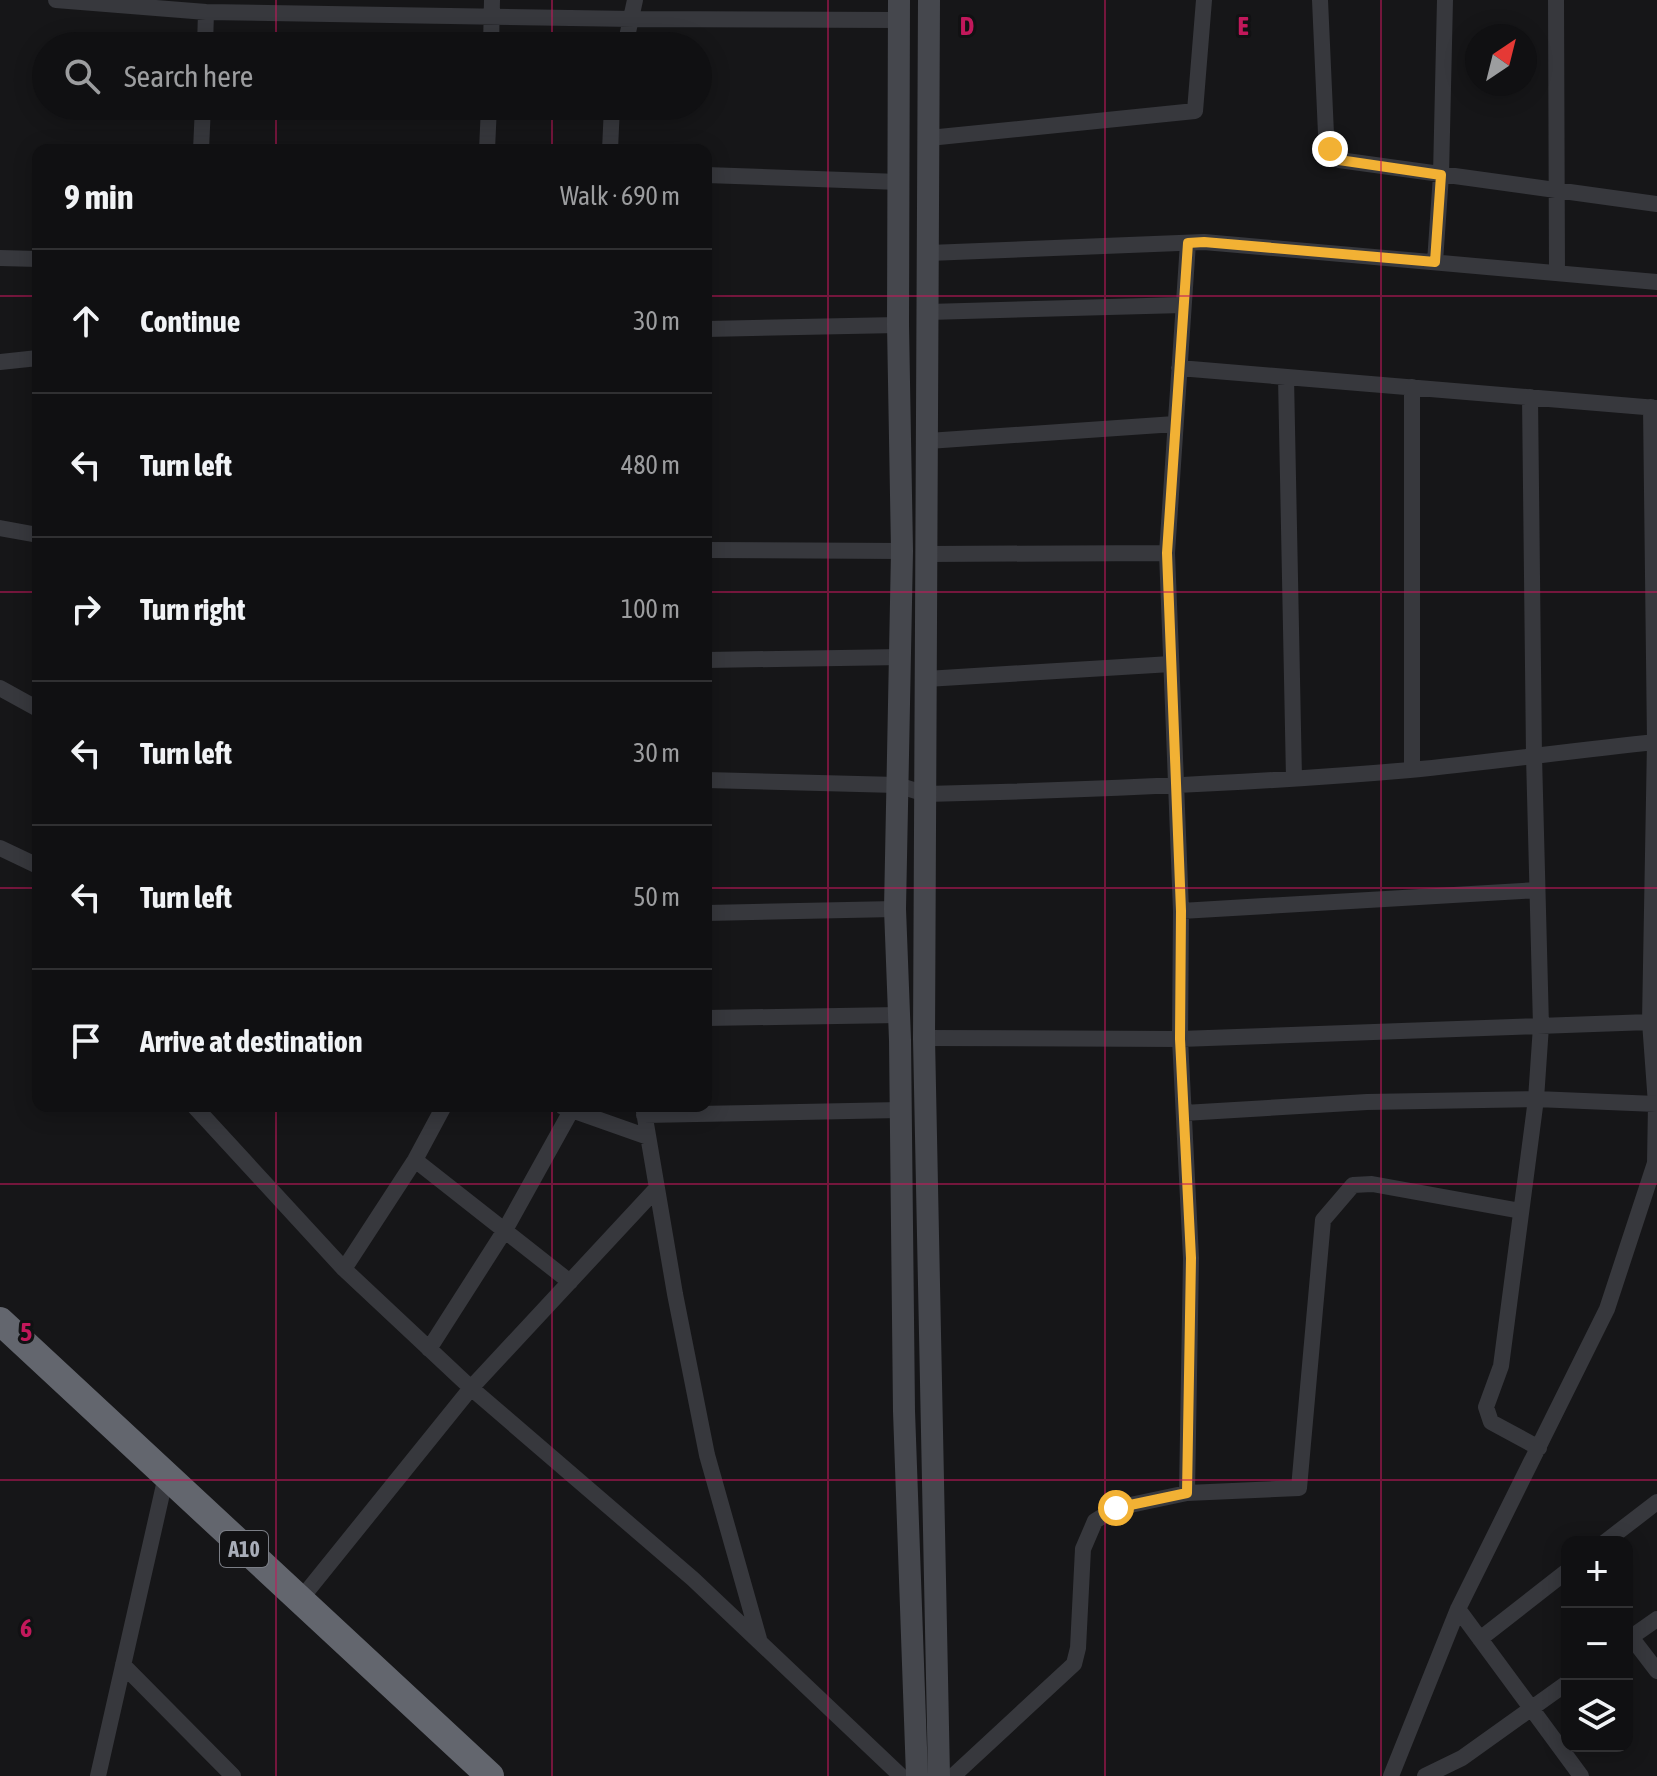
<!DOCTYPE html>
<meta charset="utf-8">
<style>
:root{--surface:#101012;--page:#19191b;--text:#f1f3f6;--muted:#9c9d9f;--line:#303032}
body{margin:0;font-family:"Asap Condensed",sans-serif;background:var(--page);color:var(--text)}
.controls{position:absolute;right:24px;bottom:24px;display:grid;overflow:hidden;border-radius:16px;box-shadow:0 4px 20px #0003}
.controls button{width:72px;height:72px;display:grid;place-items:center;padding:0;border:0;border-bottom:2px solid var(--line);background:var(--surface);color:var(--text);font:40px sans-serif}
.compass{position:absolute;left:1465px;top:24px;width:72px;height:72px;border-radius:50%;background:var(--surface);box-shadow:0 4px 20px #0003;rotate:35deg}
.stop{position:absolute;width:24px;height:24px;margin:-18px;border:6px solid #f2b134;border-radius:50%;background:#fff}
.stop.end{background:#f2b134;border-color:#fff;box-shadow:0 2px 8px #0008}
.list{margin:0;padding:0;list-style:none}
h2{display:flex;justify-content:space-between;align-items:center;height:104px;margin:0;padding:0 32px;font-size:34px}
h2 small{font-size:26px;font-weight:400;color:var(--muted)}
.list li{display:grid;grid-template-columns:52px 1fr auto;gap:24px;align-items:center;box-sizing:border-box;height:144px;padding:0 32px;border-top:2px solid var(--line)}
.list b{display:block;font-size:30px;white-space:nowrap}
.list em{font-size:26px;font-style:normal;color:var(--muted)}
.icon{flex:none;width:44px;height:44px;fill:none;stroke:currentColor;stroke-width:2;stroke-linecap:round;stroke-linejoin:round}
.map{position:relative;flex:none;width:1657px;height:1776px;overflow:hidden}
.search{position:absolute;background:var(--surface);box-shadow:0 4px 20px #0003;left:32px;top:32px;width:680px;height:88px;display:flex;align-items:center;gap:20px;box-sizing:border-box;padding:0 28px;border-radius:44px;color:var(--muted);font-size:30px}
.panel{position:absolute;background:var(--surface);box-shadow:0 4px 20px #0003;left:32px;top:144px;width:680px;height:968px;border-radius:16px}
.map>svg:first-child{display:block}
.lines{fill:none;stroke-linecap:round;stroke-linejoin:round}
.street{stroke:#37383d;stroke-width:16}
.secondary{stroke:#45474d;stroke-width:22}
.highway{stroke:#63666e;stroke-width:28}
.route{stroke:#f2b134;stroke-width:10}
.grid{fill:none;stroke:#c2185b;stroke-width:2;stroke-opacity:0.55}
.labels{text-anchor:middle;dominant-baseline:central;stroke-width:6;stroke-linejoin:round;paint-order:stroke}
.shield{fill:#111113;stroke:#7b7e86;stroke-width:2}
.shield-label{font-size:22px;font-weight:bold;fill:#a8adb8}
.grid-label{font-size:26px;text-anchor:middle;font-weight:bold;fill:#c2185b;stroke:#111113;stroke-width:6;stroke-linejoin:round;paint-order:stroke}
</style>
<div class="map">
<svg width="1657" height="1776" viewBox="0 0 1657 1776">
<rect width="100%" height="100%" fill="#161618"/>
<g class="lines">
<path class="street" d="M 56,0 L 206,12 L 633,19 L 899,20
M 1320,0 L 1326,134 L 1330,149 L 1339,160 L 1657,204
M 1556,0 L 1557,273
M 205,46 L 206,12
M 491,46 L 492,0
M 625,46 L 635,0
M 929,138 L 1195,111 L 1204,0
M 201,150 L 203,106
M 487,150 L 489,106
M 610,150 L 612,106
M 706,175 L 899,182
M 929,253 L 1204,242 L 1657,282
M 0,258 L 38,259
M 1435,262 L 1441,175 L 1445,0
M 928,312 L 1183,305
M 706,329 L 898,325
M 0,362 L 38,358
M 1179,368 L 1657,408
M 1286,377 L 1294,779
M 1412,387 L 1412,770
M 1530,397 L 1534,756 L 1541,1026 L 1536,1099 L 1501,1366 L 1486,1407 L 1491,1422 L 1539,1448
M 928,441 L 1175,424
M 0,528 L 38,535
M 706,550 L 902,551
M 928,554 L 1167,553
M 706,660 L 902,657
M 926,679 L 1171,664
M 0,688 L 38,709
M 706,780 L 897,785 L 926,794 C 1087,790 1249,784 1410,770 C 1493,762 1575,750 1657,742
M 0,848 L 38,866
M 1181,911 L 1537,890
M 706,913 L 895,909
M 706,1018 L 899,1015
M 924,1038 L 1180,1039 L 1650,1022
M 194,1106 L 344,1269 L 471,1388 L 693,1579 L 901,1776
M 643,1106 L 675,1294 L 707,1455 L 759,1639
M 563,1107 L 648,1137
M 1184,1113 L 1367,1102 L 1536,1099 L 1656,1104
M 644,1115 L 900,1110
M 415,1160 L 570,1282
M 344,1269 L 415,1160 L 444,1106
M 429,1349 L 505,1230 L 571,1111
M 1187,1493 L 1191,1258 L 1180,1039 L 1181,911 L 1167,553 L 1188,243
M 1605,1542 L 1657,1502
M 300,1600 L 471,1388 L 657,1188
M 1458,1609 L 1581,1776
M 1631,1637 L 1657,1671
M 1480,1639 L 1567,1571
M 1627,1640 L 1657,1619
M 123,1665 L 233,1776
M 98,1776 L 166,1476
M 953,1776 L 1074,1664 L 1078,1648 L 1083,1549 L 1095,1521 L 1116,1508 L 1187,1493 L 1299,1488 L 1323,1220 L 1353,1185 L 1372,1184 L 1521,1211
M 1391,1776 L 1458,1609 L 1607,1309 L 1655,1163 L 1656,1104 L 1650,1022 L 1655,742 L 1651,407
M 1425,1776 L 1462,1758 L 1567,1683"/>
<path class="secondary" d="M 899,0 L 898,325 L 902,551 L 895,909 L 900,1040 L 904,1411 L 917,1776
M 929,0 L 924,1038 L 939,1776"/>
<path class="highway" d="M 0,1321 L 490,1776"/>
</g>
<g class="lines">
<path class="route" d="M 1116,1508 L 1187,1493 L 1191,1258 L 1180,1039 L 1181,911 L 1167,553 L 1188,243 L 1204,242 L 1435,262 L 1441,175 L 1339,160 L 1330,149"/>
</g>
<path class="grid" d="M 276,0 L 276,46M 552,0 L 552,46M 828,0 L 828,1776M 1105,0 L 1105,1776M 1381,0 L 1381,1776M 276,106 L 276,150M 552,106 L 552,150M 0,296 L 38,296M 706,296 L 1657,296M 0,592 L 38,592M 706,592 L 1657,592M 0,888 L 38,888M 706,888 L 1657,888M 276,1106 L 276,1776M 552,1106 L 552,1776M 0,1184 L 1657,1184M 0,1480 L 1657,1480"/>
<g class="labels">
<rect class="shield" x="220" y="1531" width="48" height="36" rx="6"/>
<g class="shield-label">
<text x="244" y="1549">A10</text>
</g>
</g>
<g class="grid-label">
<text x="967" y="35">D</text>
<text x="1243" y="35">E</text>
<text x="26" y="1341">5</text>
<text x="26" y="1637">6</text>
</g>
</svg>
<div class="controls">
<button>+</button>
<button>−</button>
<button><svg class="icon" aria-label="layers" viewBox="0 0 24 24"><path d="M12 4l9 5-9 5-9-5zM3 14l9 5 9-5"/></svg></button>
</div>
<svg class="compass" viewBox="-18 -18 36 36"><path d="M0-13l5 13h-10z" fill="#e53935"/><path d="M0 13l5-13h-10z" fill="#9c9d9f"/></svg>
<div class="stop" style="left:1116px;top:1508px"></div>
<div class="stop end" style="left:1330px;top:149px"></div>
<div class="search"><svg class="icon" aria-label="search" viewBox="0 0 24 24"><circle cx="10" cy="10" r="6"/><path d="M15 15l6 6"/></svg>Search here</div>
<section class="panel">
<h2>9 min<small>Walk · 690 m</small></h2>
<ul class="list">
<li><svg class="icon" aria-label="ahead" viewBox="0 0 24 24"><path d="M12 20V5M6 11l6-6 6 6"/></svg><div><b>Continue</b></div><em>30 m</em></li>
<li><svg class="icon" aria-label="left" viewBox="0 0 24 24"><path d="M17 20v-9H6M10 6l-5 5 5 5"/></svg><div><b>Turn left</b></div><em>480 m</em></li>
<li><svg class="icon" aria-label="right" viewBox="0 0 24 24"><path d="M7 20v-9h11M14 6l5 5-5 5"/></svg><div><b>Turn right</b></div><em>100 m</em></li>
<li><svg class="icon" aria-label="left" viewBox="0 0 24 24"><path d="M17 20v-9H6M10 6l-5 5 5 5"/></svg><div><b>Turn left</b></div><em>30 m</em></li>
<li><svg class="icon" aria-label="left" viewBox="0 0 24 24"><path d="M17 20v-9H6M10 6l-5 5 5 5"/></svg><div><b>Turn left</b></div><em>50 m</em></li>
<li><svg class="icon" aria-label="arrive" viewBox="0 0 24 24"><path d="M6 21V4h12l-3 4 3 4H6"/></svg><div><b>Arrive at destination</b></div></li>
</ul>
</section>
</div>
